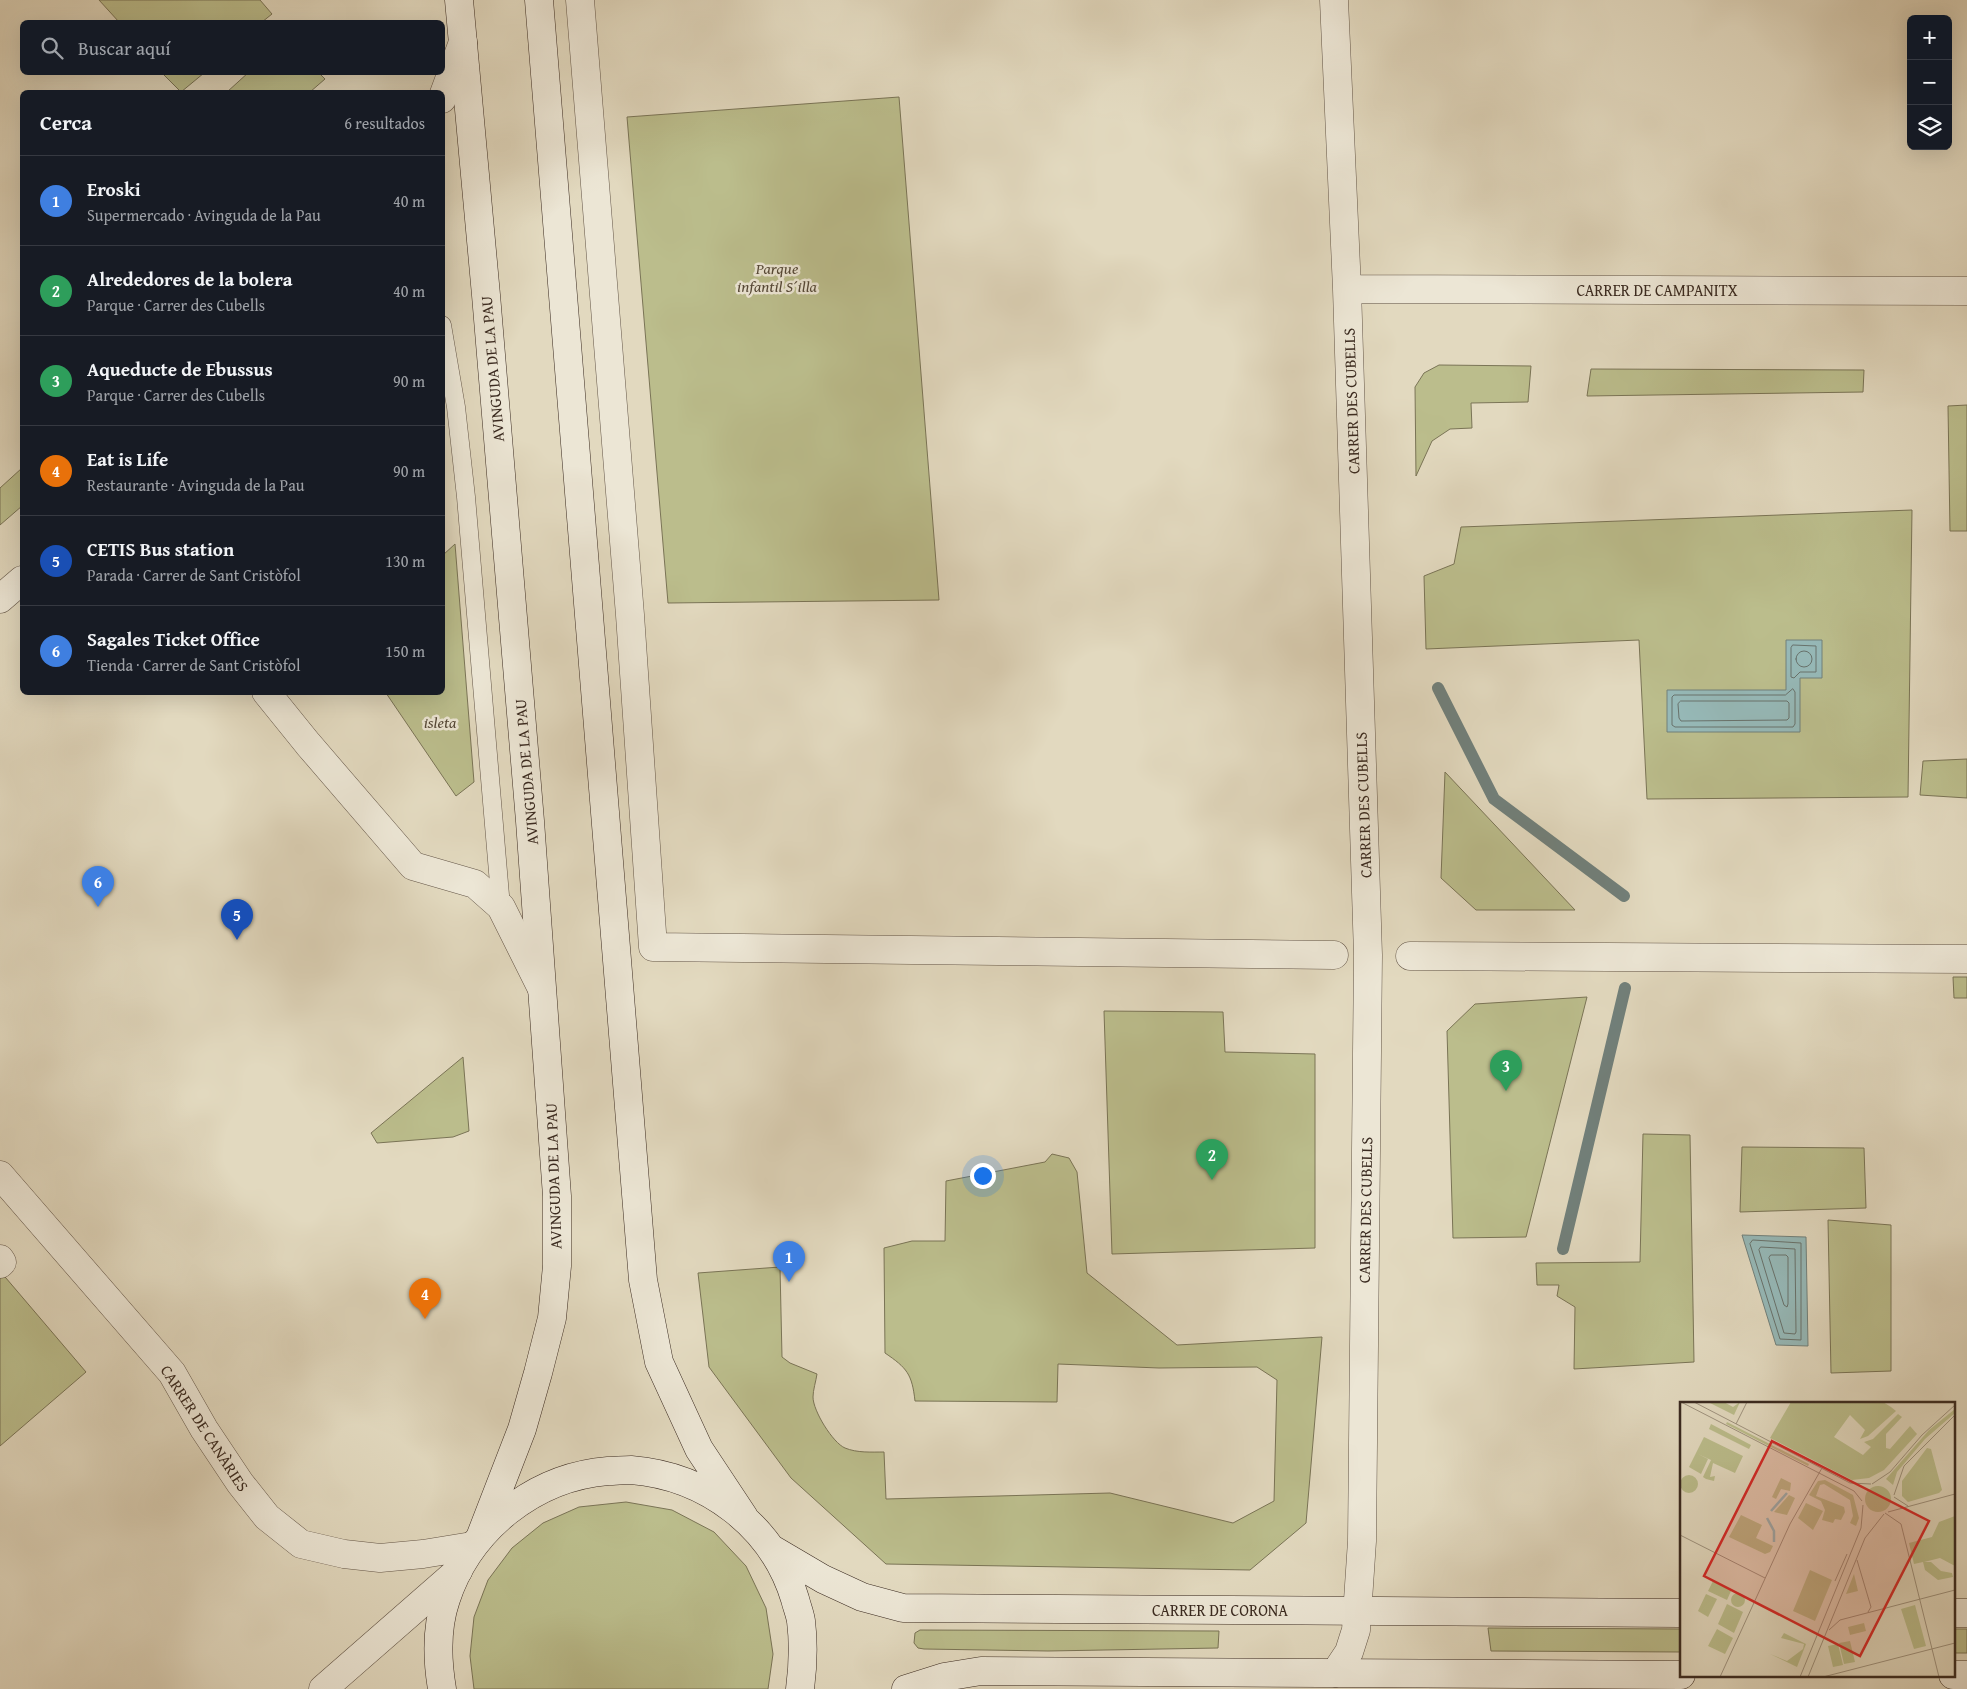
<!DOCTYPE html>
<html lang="es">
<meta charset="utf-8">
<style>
:root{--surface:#171b24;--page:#242831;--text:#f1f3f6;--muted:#9ea1a6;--line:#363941;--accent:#ea580c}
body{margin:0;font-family:"Gentium Book Plus",serif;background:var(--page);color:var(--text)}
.controls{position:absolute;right:15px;top:15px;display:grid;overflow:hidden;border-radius:8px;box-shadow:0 5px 20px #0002}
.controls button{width:45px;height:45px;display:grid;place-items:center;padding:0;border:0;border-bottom:1px solid var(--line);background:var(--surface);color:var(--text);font:25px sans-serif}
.you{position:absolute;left:982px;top:1175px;width:18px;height:18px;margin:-12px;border:4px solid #fff;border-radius:50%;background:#1a73e8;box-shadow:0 0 0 8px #1a73e833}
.badge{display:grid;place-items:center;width:32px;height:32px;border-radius:50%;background:var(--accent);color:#fff;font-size:16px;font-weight:700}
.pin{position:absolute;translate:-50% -41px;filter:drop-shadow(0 1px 2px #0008)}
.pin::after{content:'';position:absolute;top:26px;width:18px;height:15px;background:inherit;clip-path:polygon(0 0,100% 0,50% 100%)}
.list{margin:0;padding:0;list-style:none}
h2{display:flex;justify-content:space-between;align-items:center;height:65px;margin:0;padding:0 20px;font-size:21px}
h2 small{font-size:16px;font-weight:400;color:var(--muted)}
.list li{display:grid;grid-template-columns:32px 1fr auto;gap:15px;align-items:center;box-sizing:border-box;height:90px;padding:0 20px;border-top:1px solid var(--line)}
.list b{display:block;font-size:19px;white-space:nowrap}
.list p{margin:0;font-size:16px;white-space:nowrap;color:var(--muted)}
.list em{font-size:16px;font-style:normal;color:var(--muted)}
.icon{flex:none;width:28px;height:28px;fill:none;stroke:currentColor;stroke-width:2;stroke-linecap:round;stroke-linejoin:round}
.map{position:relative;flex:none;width:1967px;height:1689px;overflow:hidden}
.search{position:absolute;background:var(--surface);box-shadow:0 5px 20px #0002;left:20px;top:20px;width:425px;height:55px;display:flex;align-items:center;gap:12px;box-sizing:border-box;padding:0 18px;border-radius:8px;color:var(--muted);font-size:19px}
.panel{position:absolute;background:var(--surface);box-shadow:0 5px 20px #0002;left:20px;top:90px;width:425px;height:605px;border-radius:8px}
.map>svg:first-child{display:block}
.green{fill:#bbbd8c;stroke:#7a7456}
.water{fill:#96b9b8;stroke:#71807b}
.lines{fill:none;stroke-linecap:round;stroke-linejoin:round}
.shore{stroke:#68726c;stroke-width:1}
.stream{stroke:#71807b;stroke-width:12}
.lane-casing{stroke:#645648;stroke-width:19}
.street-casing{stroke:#645648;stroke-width:29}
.secondary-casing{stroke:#3a2a20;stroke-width:29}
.lane{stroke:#ece6d5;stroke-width:18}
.street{stroke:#ece6d5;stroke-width:28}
.secondary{stroke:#ece6d5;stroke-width:28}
.labels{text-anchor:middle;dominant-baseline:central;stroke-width:5;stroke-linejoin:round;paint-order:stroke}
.park-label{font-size:16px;font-style:italic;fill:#544736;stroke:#ece6d5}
.street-label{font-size:16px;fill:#3a2a20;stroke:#ece6d5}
.inset-river{fill:none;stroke:#96b9b8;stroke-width:2.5}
.inset-road{fill:none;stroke:#9f937f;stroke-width:1}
.view{fill:#d62828;fill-opacity:0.15;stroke:#d62828;stroke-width:2.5}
.inset-edge{fill:none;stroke:#3a2a20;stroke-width:2.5}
</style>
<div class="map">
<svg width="1967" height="1689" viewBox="0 0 1967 1689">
<rect width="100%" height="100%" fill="#e2d9bf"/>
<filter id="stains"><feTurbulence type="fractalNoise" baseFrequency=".004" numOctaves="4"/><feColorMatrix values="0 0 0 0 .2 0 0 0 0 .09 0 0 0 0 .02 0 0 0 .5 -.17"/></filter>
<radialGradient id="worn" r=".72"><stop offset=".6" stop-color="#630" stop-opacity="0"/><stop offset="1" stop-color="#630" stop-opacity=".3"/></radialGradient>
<path class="green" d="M 99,0 L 260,0 L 272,14 L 262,22 L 119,22 Z
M 249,72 L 319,73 L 325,79 L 310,92 L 227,92 Z
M 162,73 L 204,73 L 181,92 Z
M 899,97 L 939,600 L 668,603 L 627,117 Z
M 1439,365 L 1531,366 L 1528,402 L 1471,403 L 1472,428 L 1450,429 L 1432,441 L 1416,476 L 1415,387 L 1424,373 Z
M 1591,369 L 1864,370 L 1863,392 L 1587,396 Z
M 1967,405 L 1967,531 L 1950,531 L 1948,406 Z
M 22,468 L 22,506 L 0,525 L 0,488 Z
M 1912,510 L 1908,797 L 1647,799 L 1639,640 L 1426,649 L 1424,576 L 1454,564 L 1461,527 Z
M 455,544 L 474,782 L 456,796 L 386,693 L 442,692 L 443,555 Z
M 1967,759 L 1967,798 L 1920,795 L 1923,761 Z
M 1445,772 L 1575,910 L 1476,910 L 1441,878 Z
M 1953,977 L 1967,977 L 1967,998 L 1954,998 Z
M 1587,997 L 1526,1237 L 1453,1238 L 1447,1031 L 1475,1004 Z
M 1104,1011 L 1223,1012 L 1225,1052 L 1315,1054 L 1315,1248 L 1112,1254 Z
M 463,1057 L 469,1131 L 453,1137 L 377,1143 L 371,1133 Z
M 1643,1134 L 1690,1135 L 1694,1362 L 1574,1369 L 1575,1307 L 1557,1296 L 1559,1285 L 1537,1285 L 1536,1263 L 1640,1262 Z
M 1742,1147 L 1864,1148 L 1866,1208 L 1740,1212 Z
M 1052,1154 L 1069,1158 L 1077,1172 L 1087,1273 L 1177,1345 L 1322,1337 L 1306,1523 L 1250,1570 L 886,1564 L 791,1478 L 709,1367 L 698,1273 L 780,1267 L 782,1357 L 790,1363 L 817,1374 C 816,1381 813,1390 813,1397 C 813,1411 833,1443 845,1448 C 857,1453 871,1452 884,1452 L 886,1499 L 1110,1493 L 1233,1523 L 1274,1501 L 1277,1380 L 1257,1367 L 1159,1368 L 1058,1364 L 1057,1402 L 915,1401 C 912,1374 907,1368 885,1353 L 884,1248 L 912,1241 L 945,1241 L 946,1181 L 1045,1162 Z
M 1828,1220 L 1891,1225 L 1891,1371 L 1831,1373 Z
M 0,1271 L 86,1372 L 0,1446 Z
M 626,1502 L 672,1510 L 714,1532 L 746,1566 L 766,1608 L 773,1654 L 768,1689 L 474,1689 L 470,1656 L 474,1617 L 488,1580 L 512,1548 L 543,1523 L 579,1507 Z
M 1488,1628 L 1681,1629 L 1681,1652 L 1491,1651 Z
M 1953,1629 L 1967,1629 L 1967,1653 L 1953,1653 Z
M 920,1630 L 1219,1631 L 1218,1648 L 1048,1651 L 924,1649 L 918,1648 L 914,1643 L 915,1633 Z"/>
<path class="water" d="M 1786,640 L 1822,640 L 1822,678 L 1800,678 L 1800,732 L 1667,732 L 1667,690 L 1786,690 Z
M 1742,1235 L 1806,1237 L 1808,1346 L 1776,1345 Z"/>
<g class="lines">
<path class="shore" d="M 1793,645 L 1816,646 L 1816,672 L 1800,672 L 1794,678 L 1791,677 L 1791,648 Z
M1796 659a8 8 0 1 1 16 0a8 8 0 1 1-16 0Z
M 1793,689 L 1795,692 L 1795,724 L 1793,727 L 1675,727 L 1672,725 L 1672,697 L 1674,695 L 1785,695 Z
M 1681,701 L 1787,701 L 1789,703 L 1789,718 L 1787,720 L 1681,721 L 1679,718 L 1678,704 Z
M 1753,1240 L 1801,1243 L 1801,1340 L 1780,1339 L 1750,1244 Z
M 1761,1247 L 1795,1249 L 1796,1332 L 1795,1334 L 1784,1333 L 1759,1250 Z
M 1771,1255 L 1786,1255 L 1788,1257 L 1788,1304 L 1787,1307 L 1784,1305 L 1769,1258 Z"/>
<path class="stream" d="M 1438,688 L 1494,799 L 1624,896
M 1563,1249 L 1625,988"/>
<g class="lane-casing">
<path id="lane" d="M 442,325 L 456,407 L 466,497 L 501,907"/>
</g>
<g class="street-casing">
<path id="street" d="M 580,0 L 630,615 L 653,947 L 1334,955
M 1334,0 L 1347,289 L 1368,955 L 1362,1541 L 1356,1630 L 1349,1652 L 1335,1673
M 442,99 L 463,42
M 1347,289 L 1967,291
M 0,599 L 22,580
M 266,692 L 308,744 L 413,866 L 475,884 L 501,907 L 541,987
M 1410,956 L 1967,959
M 0,1175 L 172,1373 L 204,1429 L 240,1483 L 267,1517 L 301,1544 L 344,1554 L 380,1558 L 423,1554 L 472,1546
M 0,1259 L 2,1262 L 0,1264
M 323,1689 L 458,1571"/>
</g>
<g class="secondary-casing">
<path id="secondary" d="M 459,0 L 486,295 L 530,821 L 557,1196 L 557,1266 L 552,1318 L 538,1373 L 522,1429 L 481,1535
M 539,0 L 643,1280 L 659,1362 L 699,1449 L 744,1517
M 772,1549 L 823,1579 L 862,1597 L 903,1608 L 1681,1613
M 1953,1613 L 1967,1613
M 1953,1675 L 1967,1675
M 442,1689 C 437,1659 436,1628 446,1599 C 469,1529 534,1477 608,1471 C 615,1471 623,1470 631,1470 C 707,1476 773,1526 795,1599 C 797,1607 800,1614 801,1621 C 804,1645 803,1666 800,1689
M 906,1689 L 944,1677 L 981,1671 L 1681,1675"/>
</g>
<use href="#lane" class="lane"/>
<use href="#street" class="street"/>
<use href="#secondary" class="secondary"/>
</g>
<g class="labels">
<g class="park-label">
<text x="777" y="268">Parque<tspan x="777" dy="18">infantil S´illa</tspan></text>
<text x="440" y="722">isleta</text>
</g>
<g class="street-label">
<text x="1657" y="290">CARRER DE CAMPANITX</text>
<text transform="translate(492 369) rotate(-95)">AVINGUDA DE LA PAU</text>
<text transform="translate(1351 401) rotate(-92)">CARRER DES CUBELLS</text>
<text transform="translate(526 772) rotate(-95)">AVINGUDA DE LA PAU</text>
<text transform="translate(1363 805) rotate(-92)">CARRER DES CUBELLS</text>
<text transform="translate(553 1176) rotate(-92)">AVINGUDA DE LA PAU</text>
<text transform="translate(1365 1210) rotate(-89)">CARRER DES CUBELLS</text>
<text transform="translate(205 1428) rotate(57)">CARRER DE CANÀRIES</text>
<text x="1220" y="1610">CARRER DE CORONA</text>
</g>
</g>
<g transform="translate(1680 1402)">
<rect width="275" height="275" fill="#e2d9bf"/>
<path d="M 44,0 L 53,5 L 60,0 L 54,13 L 30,1 ZM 111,0 L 203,0 L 211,5 L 216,9 L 188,34 L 180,37 L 185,28 L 170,13 L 154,35 L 183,53 L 191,45 L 184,40 L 193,37 L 218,12 L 222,15 L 206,32 L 206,46 L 210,47 L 230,24 L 237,32 L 204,68 L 189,76 L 172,78 L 90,36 ZM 275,7 L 275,11 L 245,37 L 217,70 L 213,83 L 206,77 L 249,28 ZM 47,20 L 129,62 L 128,64 L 46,22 ZM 31,22 L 71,43 L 69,47 L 29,27 ZM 24,35 L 63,54 L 55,71 L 33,61 L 30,75 L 35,74 L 34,79 L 26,77 L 23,75 L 31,58 L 18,52 L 28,57 L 21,72 L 9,65 ZM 247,46 L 251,47 L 262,88 L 259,91 L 228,100 L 222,94 L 222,79 ZM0 82a9 9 0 1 1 18 0a9 9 0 1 1-18 0ZM 101,76 L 111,81 L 110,89 L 101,87 L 96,97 L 92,95 ZM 145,78 L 173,93 L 179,116 L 176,124 L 170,121 L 173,114 L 170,98 L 144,82 L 140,83 L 136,94 L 164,105 L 165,110 L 161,118 L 155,117 L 153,121 L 142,118 L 145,108 L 141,99 L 129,93 L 138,79 ZM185 97a13 13 0 1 1 26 0a13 13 0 1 1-26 0ZM 109,93 L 115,96 L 107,113 L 94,110 ZM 126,101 L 143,109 L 133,128 L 118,116 ZM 61,113 L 82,123 L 76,136 L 93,144 L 90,150 L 85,152 L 49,135 ZM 275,114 L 275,164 L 260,156 L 244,160 L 251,160 L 261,169 L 272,171 L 273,175 L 258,178 L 245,168 L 243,160 L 234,162 L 229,141 L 252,135 L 259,120 ZM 130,168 L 152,178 L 135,219 L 113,209 ZM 174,172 L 178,189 L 166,192 ZM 33,179 L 51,189 L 47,198 L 28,189 ZM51 198a7 7 0 1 1 14 0a7 7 0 1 1-14 0ZM 26,192 L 37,197 L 28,215 L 18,209 ZM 47,202 L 63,210 L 54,231 L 38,222 ZM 235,203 L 246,244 L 234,247 L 221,207 ZM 184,221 L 186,229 L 170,233 L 168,225 ZM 37,227 L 53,236 L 45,252 L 28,244 ZM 104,231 L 126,242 L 117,265 L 90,252 L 107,259 L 123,247 L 124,242 L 101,236 ZM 170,239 L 175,260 L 164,262 L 159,241 ZM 158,242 L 163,263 L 153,265 L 148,244 Z" fill="#bbbd8c"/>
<path class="inset-river" d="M 91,109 L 107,91M 87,116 L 94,129 L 94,140"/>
<path class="inset-road" d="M 1,0 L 174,89 L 182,99M 14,0 L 170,81 L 191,82M 56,22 L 67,0M 192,82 L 210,70 L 242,33 L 275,3M 214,93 L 224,64 L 275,13M 214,95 L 228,104M 208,110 L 275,92M 205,111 L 221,122 L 259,275M 0,133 L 85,176M 177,158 L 191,205 L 188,210M 155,179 L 167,152M 149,228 L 160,218 L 275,188M 40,275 L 110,122 L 142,66M 120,275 L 181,126 L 183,103M 128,275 L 185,136 L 204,112M 143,275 L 275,241"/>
<path class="view" d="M 92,39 L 249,119 L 180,254 L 24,174 Z"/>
<rect width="275" height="275" class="inset-edge"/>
</g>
<rect width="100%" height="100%" filter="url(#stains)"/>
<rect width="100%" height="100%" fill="url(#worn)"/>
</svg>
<div class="controls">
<button>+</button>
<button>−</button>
<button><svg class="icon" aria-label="layers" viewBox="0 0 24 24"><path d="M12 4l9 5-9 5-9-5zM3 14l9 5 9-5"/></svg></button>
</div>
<div class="you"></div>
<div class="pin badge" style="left:789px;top:1282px;background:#3f7fe0">1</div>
<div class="pin badge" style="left:1212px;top:1180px;background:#2e9e5b">2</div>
<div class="pin badge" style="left:1506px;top:1091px;background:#2e9e5b">3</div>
<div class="pin badge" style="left:425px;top:1319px;background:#e8710a">4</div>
<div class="pin badge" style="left:237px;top:940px;background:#1a4fb4">5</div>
<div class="pin badge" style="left:98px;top:907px;background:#3f7fe0">6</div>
<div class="search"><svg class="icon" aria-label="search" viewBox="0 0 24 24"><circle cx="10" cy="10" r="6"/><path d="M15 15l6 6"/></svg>Buscar aquí</div>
<section class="panel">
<h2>Cerca<small>6 resultados</small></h2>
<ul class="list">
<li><span class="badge" style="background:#3f7fe0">1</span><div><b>Eroski</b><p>Supermercado · Avinguda de la Pau</p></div><em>40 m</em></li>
<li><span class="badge" style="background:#2e9e5b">2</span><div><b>Alrededores de la bolera</b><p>Parque · Carrer des Cubells</p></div><em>40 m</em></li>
<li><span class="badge" style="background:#2e9e5b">3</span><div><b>Aqueducte de Ebussus</b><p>Parque · Carrer des Cubells</p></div><em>90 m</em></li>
<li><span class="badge" style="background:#e8710a">4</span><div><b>Eat is Life</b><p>Restaurante · Avinguda de la Pau</p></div><em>90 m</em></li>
<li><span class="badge" style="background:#1a4fb4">5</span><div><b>CETIS Bus station</b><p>Parada · Carrer de Sant Cristòfol</p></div><em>130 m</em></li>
<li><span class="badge" style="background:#3f7fe0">6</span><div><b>Sagales Ticket Office</b><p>Tienda · Carrer de Sant Cristòfol</p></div><em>150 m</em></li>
</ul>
</section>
</div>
